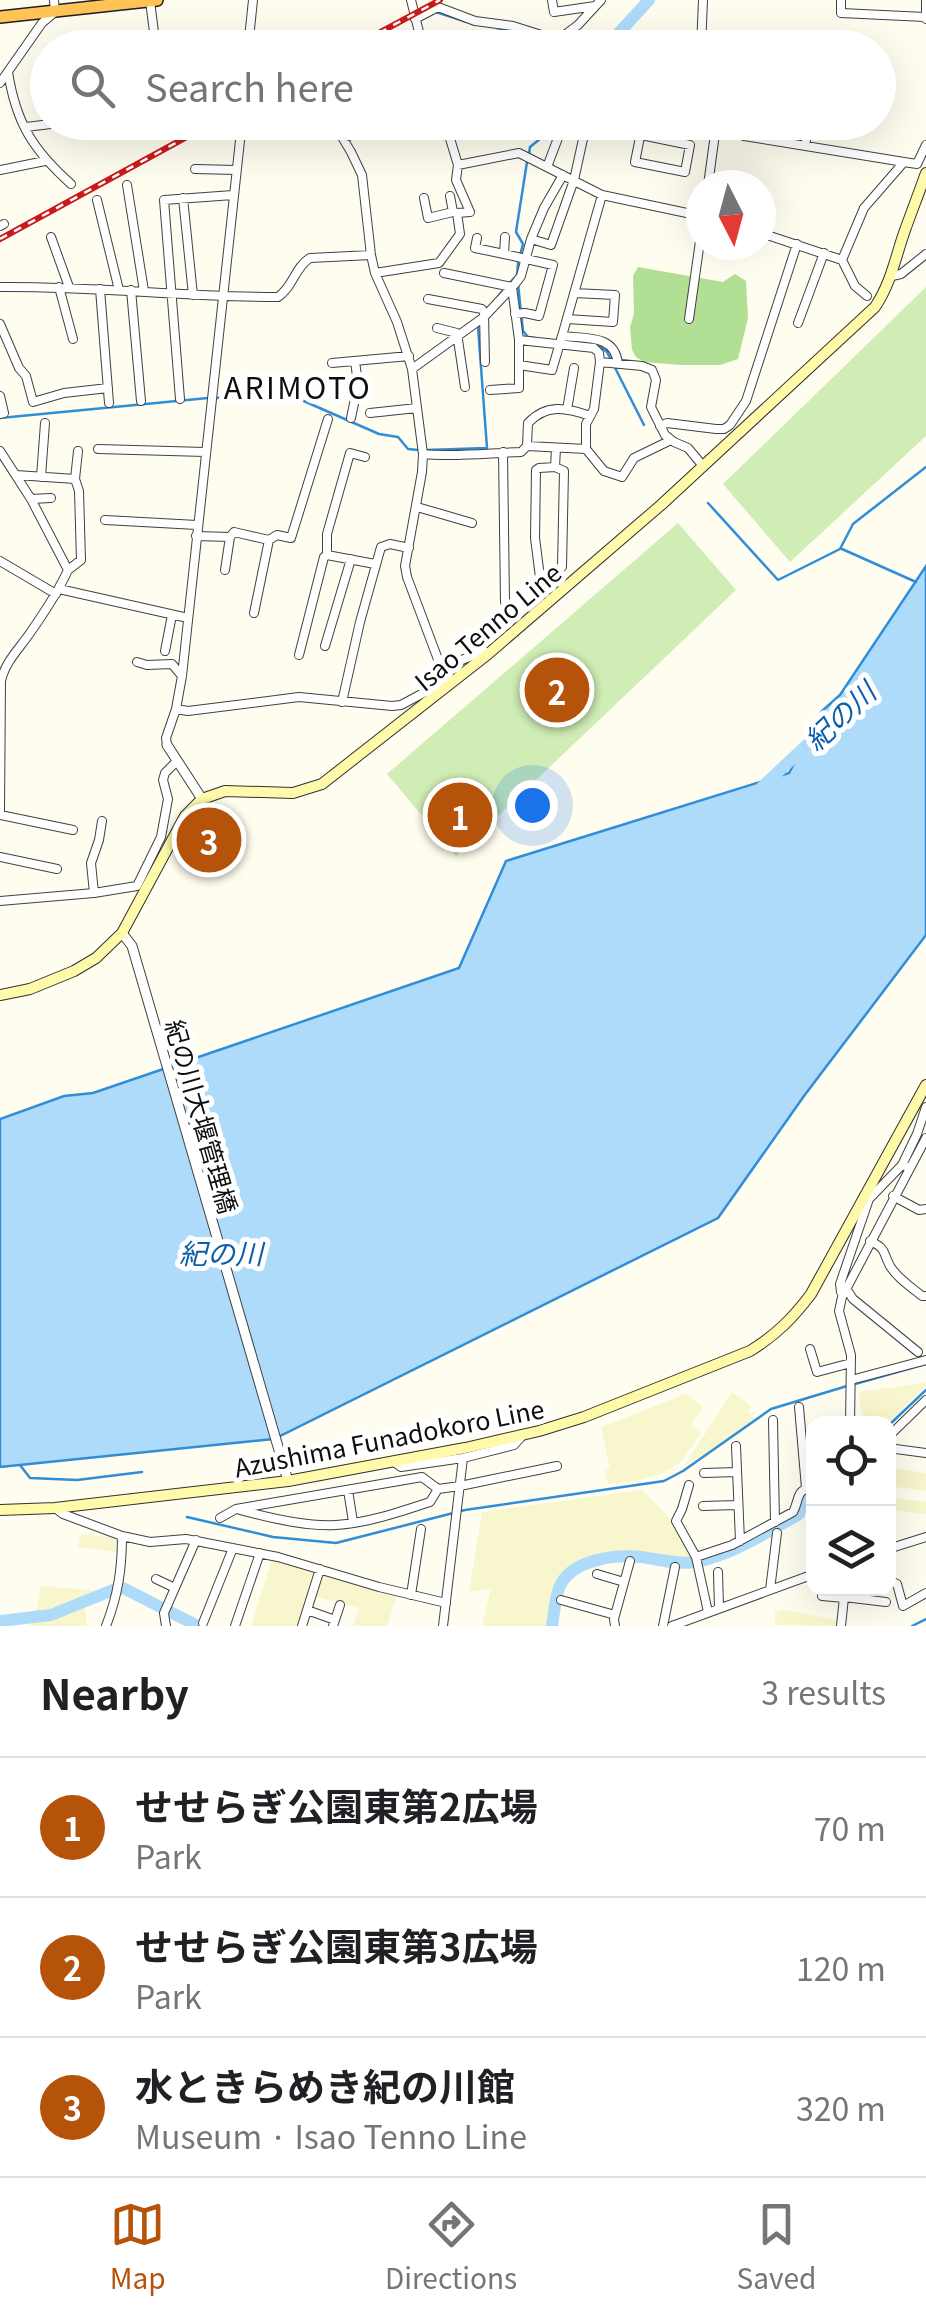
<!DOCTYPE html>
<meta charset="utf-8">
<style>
:root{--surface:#fff;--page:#f2f2f2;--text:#202124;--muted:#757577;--line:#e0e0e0;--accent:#b45309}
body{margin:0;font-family:Georgia,"Noto Sans JP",serif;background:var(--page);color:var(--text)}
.controls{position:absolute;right:30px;bottom:30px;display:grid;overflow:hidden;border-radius:20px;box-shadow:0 10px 40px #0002}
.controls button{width:90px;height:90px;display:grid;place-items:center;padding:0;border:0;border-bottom:2px solid var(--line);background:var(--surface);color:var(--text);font:50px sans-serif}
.compass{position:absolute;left:686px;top:170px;width:90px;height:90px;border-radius:50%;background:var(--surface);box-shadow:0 10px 40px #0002;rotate:174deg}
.you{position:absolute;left:532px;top:805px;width:35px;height:35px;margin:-25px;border:8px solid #fff;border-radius:50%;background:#1a73e8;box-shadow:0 0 0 15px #1a73e833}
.badge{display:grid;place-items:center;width:65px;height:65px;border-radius:50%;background:var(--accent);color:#fff;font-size:32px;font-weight:700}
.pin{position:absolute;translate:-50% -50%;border:5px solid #fff;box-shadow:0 2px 10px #0006}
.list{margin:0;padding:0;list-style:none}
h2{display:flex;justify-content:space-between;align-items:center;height:130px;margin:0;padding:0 40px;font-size:42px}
h2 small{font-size:32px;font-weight:400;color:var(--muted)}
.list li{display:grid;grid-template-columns:65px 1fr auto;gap:30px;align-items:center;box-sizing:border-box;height:140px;padding:0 40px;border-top:2px solid var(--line)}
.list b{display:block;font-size:38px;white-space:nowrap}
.list p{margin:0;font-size:32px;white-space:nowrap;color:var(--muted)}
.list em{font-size:32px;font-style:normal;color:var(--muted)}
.icon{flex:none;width:55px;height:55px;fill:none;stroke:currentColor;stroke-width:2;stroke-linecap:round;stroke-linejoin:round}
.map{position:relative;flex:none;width:926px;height:1626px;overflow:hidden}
.search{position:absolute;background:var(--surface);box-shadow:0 10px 40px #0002;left:30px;right:30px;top:30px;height:110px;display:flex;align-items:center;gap:25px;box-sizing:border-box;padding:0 35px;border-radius:55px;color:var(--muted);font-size:38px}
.sheet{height:550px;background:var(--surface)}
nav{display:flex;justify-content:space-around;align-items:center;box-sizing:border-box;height:140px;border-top:2px solid var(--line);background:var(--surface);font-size:28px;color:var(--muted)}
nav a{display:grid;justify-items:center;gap:5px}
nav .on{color:var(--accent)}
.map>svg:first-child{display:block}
.farmland{fill:#f8f6cc}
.green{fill:#cfedb5}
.forest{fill:#b1df93}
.water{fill:#afdbfb;stroke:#308dd8;stroke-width:2.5}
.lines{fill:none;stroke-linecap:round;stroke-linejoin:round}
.stream{stroke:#308dd8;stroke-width:2.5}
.river{stroke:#afdbfb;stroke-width:12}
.minor-casing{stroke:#414141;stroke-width:10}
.tertiary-casing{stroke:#414141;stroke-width:11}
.secondary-casing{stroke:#303030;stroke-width:12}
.trunk-casing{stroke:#1f1f1f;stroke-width:14}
.minor{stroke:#fff;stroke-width:8}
.tertiary{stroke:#fff;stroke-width:9}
.secondary{stroke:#fffaaa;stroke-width:10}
.trunk{stroke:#ffc456;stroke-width:11}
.rail-casing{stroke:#c91b1b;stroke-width:6}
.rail{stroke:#fff;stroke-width:2.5;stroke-dasharray:8;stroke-linecap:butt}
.labels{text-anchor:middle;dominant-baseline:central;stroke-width:10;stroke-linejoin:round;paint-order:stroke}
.street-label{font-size:25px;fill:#0e0e0e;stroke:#fff}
.water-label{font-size:28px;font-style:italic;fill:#0d5eaa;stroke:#fff}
.quarter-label{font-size:30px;letter-spacing:2.5px;fill:#0e0e0e;stroke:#fff}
</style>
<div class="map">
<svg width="926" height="1626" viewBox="0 0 926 1626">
<rect width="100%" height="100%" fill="#fffdef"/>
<path class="farmland" d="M 926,1383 L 926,1386 L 887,1423 L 864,1423 L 858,1392 Z
M 732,1392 L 751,1406 L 747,1412 L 756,1419 L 711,1451 L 684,1466 Z
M 686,1394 L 703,1407 L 691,1425 L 701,1433 L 680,1463 L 663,1473 L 631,1482 L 608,1484 L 605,1471 L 610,1468 L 601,1427 Z
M 888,1467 L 926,1473 L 926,1491 L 889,1486 Z
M 642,1490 L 675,1524 L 693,1561 L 631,1554 L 581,1563 L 563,1576 L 558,1584 L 550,1626 L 482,1626 L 491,1589 L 469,1592 L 482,1512 Z
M 889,1497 L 926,1502 L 926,1514 L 889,1510 Z
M 81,1534 L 120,1539 L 120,1552 L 78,1547 Z
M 272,1559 L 315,1569 L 316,1572 L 297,1626 L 251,1626 Z
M 321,1574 L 397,1594 L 387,1626 L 353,1626 L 359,1608 L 314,1596 Z
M 41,1586 L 104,1591 L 104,1593 L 62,1609 L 36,1616 Z
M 85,1608 L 87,1626 L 30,1626 L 29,1623 L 54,1618 Z
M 783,1610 L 837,1620 L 837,1626 L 775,1625 L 775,1611 Z"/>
<path class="green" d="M 926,287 L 926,436 L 790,562 L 723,484 Z
M 678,523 L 736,590 L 456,856 L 387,774 Z"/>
<path class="forest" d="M 638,267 L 723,282 L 735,274 L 746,281 L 748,318 L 738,359 L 720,365 L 681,365 L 644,362 L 636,357 L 632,350 L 630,327 L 634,314 L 633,276 Z"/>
<path class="water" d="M 926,566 L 926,935 L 804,1096 L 718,1218 L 274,1439 L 0,1467 L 0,1119 L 64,1096 L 93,1093 L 459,968 L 506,861 L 789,773 L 822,711 L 840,695 Z"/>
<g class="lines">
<path class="stream" d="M 436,12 L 470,23
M 497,28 L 547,42 L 588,48
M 529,154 L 530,147 L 561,122
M 517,276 L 518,263 L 523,244 L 516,232 L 527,162
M 518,284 L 523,331 L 528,337 L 535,338
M 498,296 L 517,275
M 593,344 L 598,345 L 607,352 L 644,425
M 216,398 L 279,393 L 290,395 L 379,434 L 398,437 L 408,449 L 418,450
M 0,418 L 208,398
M 426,450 L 487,448 L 478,327
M 708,503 L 778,580 L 840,549 L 853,524 L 926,467
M 842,549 L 916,582
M 855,1384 L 926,1364
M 888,1426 L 926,1390
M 20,1465 L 30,1478 L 77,1480 L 142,1472
M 187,1517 L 273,1537 L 336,1543 L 465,1510 L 664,1481 L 683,1471 L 771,1409 L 847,1386
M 912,1626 L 926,1619"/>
<path class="river" d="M 605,48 L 649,0
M 761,788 L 812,740
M 0,1621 L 51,1615 L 113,1590 L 123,1588 L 198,1626
M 552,1626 C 554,1614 555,1599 559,1588 C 570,1560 614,1554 641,1557 C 658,1559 677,1565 694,1562 C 728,1557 770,1531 799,1514 L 805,1494 L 814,1493"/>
<g class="minor-casing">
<path id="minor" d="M 411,0 L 423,48
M 552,0 L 554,12 L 595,6
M 841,0 L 841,13 L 925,17
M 150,1 L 156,48
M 926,1 L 926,19
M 415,19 L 438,7 L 475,21 L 513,26 L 551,38 L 566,34 L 578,25 L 601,0
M 248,48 L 253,0
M 360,48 L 368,43 L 421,42
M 701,48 L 703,0
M 8,72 C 16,123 33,150 71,184
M 0,83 L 42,23 L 55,12 L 54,0
M 163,122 L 164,135
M 333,122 L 351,152 L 362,175 L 371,255 L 375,273 L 397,322 L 412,369 L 423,454 L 422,472 L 405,566 L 407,577 L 439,662 L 447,666 L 484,651 L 488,654
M 445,122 L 458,165 L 519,153 L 602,195 L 701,216
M 718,122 L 744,136 L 904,162 L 917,164 L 926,145
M 26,127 L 67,122
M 641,135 L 690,145 L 685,172 L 635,162 L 643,122
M 343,138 L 385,122
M 805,146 L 809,122
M 547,167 L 558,138
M 195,169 L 236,170
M 0,170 L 45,161
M 127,185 L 144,291
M 708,185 L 715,134 L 720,124
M 183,198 L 193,295
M 424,198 L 428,218 L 453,212
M 97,200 L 119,290
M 457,213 L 470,212 L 456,180 L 458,165
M 0,226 L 4,224
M 761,233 L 842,260 L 855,286 L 867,296
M 51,237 L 69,287
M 505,237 L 504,254 L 553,265 L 539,316 L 525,313 L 515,314
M 477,238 L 475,248 L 504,254
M 531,239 L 551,245 L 574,180 L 585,130
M 842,260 L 864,208 L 904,162
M 375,273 L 439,263 L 460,234 L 457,213 L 453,212 L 450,196
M 444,273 L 512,287 L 519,340 L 519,388 L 490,390
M 892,276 L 901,274 L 926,254
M 0,287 C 93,286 185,297 278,297 C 293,287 295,267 310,258 L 371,255
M 59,287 L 73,339
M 100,289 L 109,403
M 131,290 L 141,401
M 428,299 L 482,309 L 484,313 L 485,362
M 567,319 L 613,322 L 615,295 L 574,293
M 689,319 L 701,234
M 798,323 L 824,253
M 0,324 L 19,368 L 26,376 L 33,402 L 64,393 L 108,388
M 437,328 L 457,333 L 465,387
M 562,336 L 602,195
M 519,340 L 594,348 L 599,353 L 600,362 L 594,409 L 586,424 L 586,449 L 604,471 L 622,477 L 634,458 L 671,440
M 600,362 L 642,366 L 652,370 L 656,380 L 651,407 L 665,435 L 674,442 L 688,448 L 703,466
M 332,363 L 409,356
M 519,365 L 552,370 L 562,336 C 586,339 615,334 618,364
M 412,369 L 484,317 L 515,284 L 521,276 L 531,239 L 544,208 L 563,175
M 0,396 L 4,413 L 0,414
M 180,399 L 164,200 L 233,195
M 567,410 L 574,368
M 370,413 L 417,408
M 351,418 L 358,384 L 355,361
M 660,426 L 667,423 L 716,429 L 724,429 L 730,425 L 746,401 L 797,244
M 527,446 L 528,423 C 546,404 566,407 590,416
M 556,448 L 555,467 L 564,471 L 562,567
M 98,449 L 205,452
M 0,451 L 31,499 L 68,570 C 58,592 44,613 30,633 C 19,649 5,662 1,681 L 0,811
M 503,452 L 505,602
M 423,454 C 456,457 488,453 521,452 L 527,446 L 586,449
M 16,475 L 75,479 L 78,451
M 41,477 L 45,423
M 31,499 L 51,498
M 417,507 L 472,523
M 105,520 L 197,525
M 196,536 L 230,537 L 234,532 L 269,540 L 277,535 L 291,538 L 328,419
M 327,555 L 327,534 L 350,453 L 365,457
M 0,561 L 56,594
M 68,570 L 81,560 L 79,491 L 75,479
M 225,570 L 230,537
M 541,585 L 535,538 L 536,470 L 539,468 L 555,467
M 59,589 L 188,618
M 254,613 L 269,540
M 325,646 L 351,559
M 165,651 L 172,615
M 299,655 L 324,557 L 327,555 L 375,564
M 137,662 L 147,665 L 172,664 L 182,676
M 342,702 L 360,622 L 381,547 L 390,544 L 409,548
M 176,709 L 188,711 L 299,697 L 392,706 L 401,705 L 444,682
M 167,745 L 166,738 L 176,709 L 182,676 L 242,122
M 0,815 L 73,830
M 0,857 L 57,869
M 94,893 L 91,863 L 99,840 L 102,821
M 0,901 L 94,893 L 137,886 L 161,837 L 168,799 L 163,780 L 165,773 L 177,761
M 902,1165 L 917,1134 L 926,1107
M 893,1196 L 919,1210 L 926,1209
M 869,1199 L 902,1165 L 905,1166
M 870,1241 C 887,1249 882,1251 890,1266 C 897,1278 911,1287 922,1296 L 926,1296
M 845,1287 L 853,1299 L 918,1352
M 841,1292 L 840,1284 L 869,1199 L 864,1196
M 810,1349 L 817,1372 L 851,1363
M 851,1380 L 926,1360
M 799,1407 L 806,1488
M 773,1420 L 775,1522
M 850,1424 L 851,1355 L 839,1311 L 842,1297 L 926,1138
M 888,1437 L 926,1400
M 736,1446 L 740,1541
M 888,1448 L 926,1453
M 463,1458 L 514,1445 L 523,1435
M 393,1461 L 401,1467 L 463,1458 L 443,1626
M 704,1473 L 737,1472
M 689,1485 L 682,1509 L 676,1521 L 696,1557 L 732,1545 L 793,1512 C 800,1500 795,1488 814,1488
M 348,1490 L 353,1522
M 703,1506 L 737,1505
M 55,1508 L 63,1514 L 122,1536 L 150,1542 L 186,1539 L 278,1557 L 379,1587 L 446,1603
M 240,1510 C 269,1518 306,1527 336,1525 C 368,1523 400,1512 430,1502 L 438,1489
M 220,1518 L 236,1509 L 422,1477 L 438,1489 L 460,1486 L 557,1466
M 888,1549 L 926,1537
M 696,1557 L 708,1612
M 718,1572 L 719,1608
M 597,1574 L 624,1582
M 156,1579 L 175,1588
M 888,1580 L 897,1584 L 903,1606 L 926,1593
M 770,1590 L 777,1533
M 411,1595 L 421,1529
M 822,1596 L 844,1598
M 844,1597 L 886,1602
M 561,1600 L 615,1615
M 307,1610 L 335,1620
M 203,1623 L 233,1548
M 106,1626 C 118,1595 122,1569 122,1536
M 166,1626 L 164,1613 L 196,1540
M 235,1626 L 260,1553
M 302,1626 L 320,1569
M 333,1626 L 340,1605
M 615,1626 L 614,1619 L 630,1561
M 663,1626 L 675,1567
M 672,1626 L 814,1574
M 841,1626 L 845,1588"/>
</g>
<g class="tertiary-casing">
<path id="tertiary" d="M 167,745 L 202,799
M 122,933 L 132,946 L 288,1481"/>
</g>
<g class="secondary-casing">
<path id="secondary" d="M 0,995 L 30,989 L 74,971 L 96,958 L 122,933 L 185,816 L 202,799 L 225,791 L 293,793 L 322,784 L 488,654 L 661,505 L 875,307 C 891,283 895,259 904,233 C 911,213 919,193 926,173
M 0,1510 L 55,1508 L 288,1481 L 465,1448 L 539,1431 L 584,1417 L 750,1351 C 776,1335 793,1318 811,1294 L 926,1085"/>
</g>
<g class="trunk-casing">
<path id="trunk" d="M 0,17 L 157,0"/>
</g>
<use href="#minor" class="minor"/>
<use href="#tertiary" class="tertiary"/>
<use href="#secondary" class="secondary"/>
<use href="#trunk" class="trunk"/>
<g class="rail-casing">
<path id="rail" d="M 351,48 L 440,0
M 0,239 L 214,122"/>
</g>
<use href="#rail" class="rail"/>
</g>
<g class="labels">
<g class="street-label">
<text transform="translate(487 626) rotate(-40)">Isao Tenno Line</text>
<text transform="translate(203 1116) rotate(74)">紀の川大堰管理橋</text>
<text transform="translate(389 1437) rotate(-11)">Azushima Funadokoro Line</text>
</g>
<g class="water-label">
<text transform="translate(839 715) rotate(-43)">紀の川</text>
<text x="221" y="1252">紀の川</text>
</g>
<g class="quarter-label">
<text x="298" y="386">ARIMOTO</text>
</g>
</g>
</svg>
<div class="controls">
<button><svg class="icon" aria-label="locate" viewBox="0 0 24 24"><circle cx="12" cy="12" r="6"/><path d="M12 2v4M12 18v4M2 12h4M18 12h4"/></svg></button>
<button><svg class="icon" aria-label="layers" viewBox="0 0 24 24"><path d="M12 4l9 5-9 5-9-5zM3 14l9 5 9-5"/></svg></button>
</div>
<svg class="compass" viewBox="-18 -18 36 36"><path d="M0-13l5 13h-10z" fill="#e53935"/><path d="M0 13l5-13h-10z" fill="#757577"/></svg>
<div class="you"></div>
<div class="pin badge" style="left:460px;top:815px">1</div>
<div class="pin badge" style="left:557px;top:690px">2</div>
<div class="pin badge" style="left:209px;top:840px">3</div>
<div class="search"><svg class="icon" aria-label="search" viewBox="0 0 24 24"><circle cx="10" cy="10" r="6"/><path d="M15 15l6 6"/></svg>Search here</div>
</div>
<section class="sheet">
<h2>Nearby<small>3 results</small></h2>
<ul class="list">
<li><span class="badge">1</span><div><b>せせらぎ公園東第2広場</b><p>Park</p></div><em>70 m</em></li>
<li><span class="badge">2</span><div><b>せせらぎ公園東第3広場</b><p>Park</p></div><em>120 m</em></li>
<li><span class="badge">3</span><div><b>水ときらめき紀の川館</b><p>Museum · Isao Tenno Line</p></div><em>320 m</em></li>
</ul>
</section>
<nav>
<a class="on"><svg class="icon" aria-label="map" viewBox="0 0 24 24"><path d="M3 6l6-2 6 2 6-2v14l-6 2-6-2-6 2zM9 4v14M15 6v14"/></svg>Map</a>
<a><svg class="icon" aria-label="directions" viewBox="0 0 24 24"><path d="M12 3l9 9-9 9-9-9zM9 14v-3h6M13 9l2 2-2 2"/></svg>Directions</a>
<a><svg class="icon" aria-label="saved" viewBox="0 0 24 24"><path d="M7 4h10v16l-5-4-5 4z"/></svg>Saved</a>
</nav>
